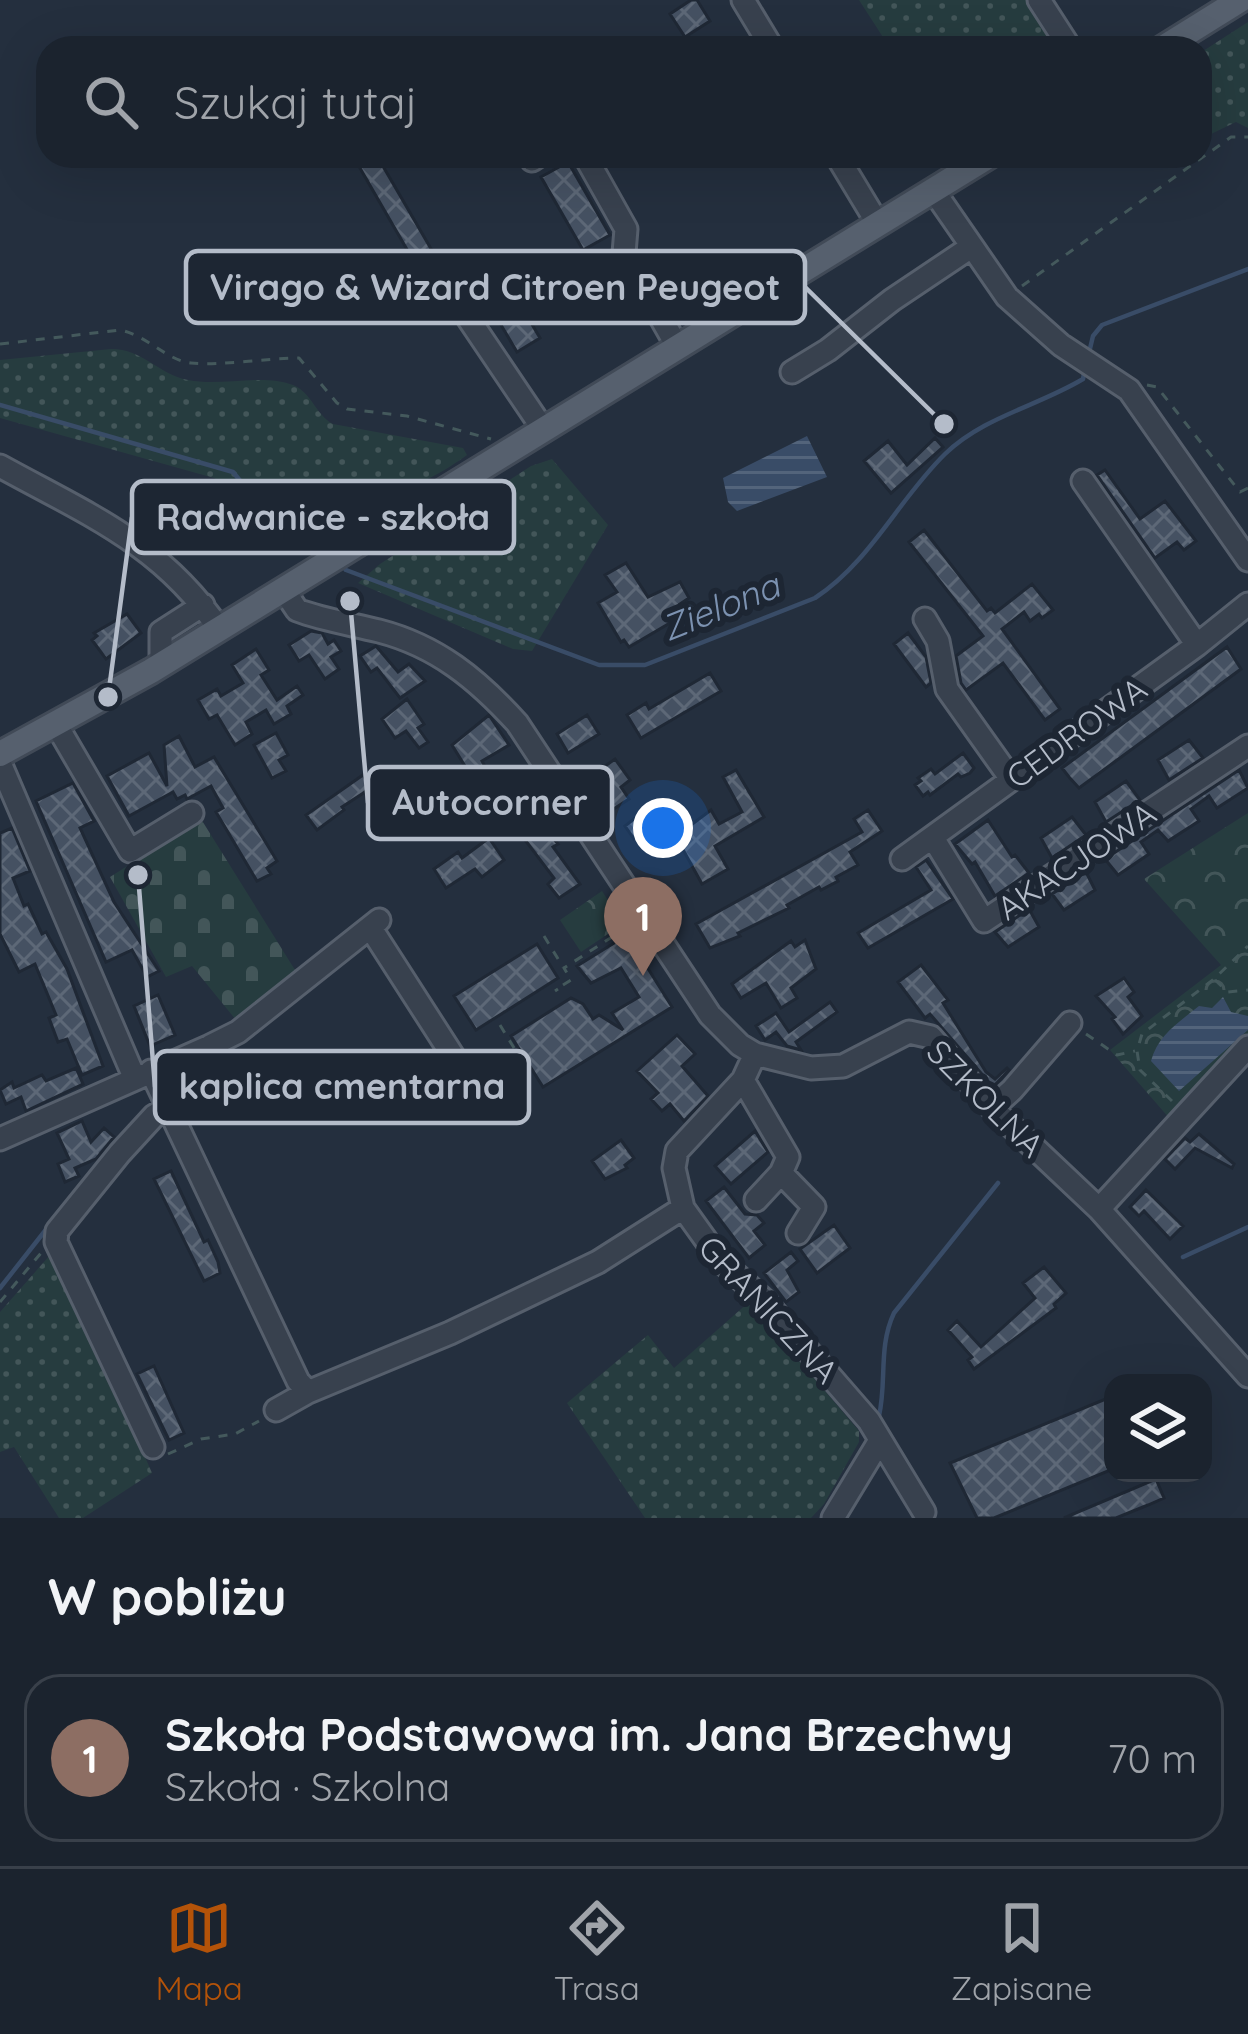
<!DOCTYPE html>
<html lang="pl">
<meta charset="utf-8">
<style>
:root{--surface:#1b232e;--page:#242b36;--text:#f1f3f6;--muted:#a0a4aa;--line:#39404a;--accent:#b45309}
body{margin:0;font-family:Quicksand,sans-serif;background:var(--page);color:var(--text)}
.controls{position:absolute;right:36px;bottom:36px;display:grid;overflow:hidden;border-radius:24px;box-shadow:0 12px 48px #0002}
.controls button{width:108px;height:108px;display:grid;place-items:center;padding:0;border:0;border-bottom:3px solid var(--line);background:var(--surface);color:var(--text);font:60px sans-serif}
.you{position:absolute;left:663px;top:828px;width:42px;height:42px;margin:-30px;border:9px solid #fff;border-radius:50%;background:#1a73e8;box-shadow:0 0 0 18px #1a73e833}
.badge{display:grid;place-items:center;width:78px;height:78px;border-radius:50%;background:var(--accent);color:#fff;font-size:39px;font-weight:700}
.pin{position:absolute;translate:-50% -99px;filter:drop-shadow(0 3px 6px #0008)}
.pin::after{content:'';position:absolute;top:63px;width:42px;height:36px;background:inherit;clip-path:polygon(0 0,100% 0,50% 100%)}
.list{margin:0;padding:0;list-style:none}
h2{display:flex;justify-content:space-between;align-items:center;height:156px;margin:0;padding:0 48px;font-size:51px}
h2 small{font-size:39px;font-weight:400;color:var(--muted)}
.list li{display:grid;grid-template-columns:78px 1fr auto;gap:36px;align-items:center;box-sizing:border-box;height:168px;margin:0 24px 24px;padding:0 24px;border:3px solid var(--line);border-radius:36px}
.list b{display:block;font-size:45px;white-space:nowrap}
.list p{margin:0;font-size:39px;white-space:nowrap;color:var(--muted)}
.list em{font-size:39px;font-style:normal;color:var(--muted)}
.icon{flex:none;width:66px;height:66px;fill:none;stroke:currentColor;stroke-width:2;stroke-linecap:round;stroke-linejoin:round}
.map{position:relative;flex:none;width:1248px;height:1518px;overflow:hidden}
.search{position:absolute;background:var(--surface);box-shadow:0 12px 48px #0002;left:36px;right:36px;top:36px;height:132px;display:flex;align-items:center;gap:30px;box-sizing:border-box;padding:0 42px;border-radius:36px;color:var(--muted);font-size:45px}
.sheet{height:348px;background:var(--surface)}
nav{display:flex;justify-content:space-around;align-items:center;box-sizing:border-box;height:168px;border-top:3px solid var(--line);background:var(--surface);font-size:33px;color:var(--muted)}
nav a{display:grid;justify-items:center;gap:6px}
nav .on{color:var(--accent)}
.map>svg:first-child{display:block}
.grass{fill:url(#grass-dots)}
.forest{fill:url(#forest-crowns)}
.cemetery{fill:url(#cemetery-stones)}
.water{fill:url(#water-rules)}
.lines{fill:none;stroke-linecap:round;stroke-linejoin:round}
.stream{stroke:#394c67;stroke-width:4.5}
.building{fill:url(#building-cross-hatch);stroke:#1f2835;stroke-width:3}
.minor-casing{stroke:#565f6c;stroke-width:27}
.major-casing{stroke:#414a57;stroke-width:30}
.path{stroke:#44595c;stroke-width:3;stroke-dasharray:9 9;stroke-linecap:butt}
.minor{stroke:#38414e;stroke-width:21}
.major{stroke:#56606e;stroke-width:24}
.labels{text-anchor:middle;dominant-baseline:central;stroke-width:12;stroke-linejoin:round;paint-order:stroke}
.street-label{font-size:33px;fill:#b4bcc9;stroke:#1d2633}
.water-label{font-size:36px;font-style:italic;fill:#7c92b1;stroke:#1d2633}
.leader{fill:none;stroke:#b4bcc9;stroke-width:4.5}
.callout-dot{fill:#b4bcc9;stroke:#1d2633;stroke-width:4.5}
.callout{fill:#1d2633;stroke:#b4bcc9;stroke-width:4.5}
.callout-label{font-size:36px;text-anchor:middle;font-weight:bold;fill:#b4bcc9}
</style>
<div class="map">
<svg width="1248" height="1518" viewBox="0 0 1248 1518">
<defs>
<pattern id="grass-dots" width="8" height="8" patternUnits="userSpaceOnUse" patternTransform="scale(3)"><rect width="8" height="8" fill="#263c3f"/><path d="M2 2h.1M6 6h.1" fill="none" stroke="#435659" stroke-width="1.8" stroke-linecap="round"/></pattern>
<pattern id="forest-crowns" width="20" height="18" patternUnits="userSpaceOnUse" patternTransform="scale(3)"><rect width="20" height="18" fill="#263c3f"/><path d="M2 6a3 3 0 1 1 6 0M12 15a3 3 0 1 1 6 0" fill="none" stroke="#435659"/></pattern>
<pattern id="cemetery-stones" width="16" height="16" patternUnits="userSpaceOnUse" patternTransform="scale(3)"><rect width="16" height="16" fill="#263c3f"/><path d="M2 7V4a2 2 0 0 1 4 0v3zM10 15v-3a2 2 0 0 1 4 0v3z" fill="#435659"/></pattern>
<pattern id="water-rules" width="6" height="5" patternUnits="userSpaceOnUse" patternTransform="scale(3)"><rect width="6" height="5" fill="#394c67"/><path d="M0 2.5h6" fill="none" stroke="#53647b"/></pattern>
<pattern id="building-cross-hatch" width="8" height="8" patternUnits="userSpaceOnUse" patternTransform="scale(3)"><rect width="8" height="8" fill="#455162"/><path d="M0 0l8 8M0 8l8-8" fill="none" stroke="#5d6877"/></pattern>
</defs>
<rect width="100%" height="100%" fill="#242f3e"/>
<path class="grass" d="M 859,0 L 1030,0 L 1061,48 L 890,48 Z
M 1248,22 L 1248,128 L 1236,122 L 1211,134 L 1200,120 L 1200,53 Z
M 111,349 C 143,349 158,374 188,380 C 222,387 261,373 293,385 C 311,392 316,415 333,424 L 463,448 L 467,455 C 437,477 395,499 356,497 C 341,496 323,488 308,484 L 295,494 L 310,528 L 262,495 L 248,501 L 214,478 L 0,418 L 0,360 Z
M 552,459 L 608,525 L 532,651 L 513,649 L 358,583 L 380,564 L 531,466 Z
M 50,1255 L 61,1265 L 152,1473 L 83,1518 L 59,1518 L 14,1447 L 0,1452 L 0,1312 Z
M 749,1302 L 859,1431 L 859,1442 L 824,1504 L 811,1518 L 645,1518 L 567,1403 L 648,1335 L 674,1368 Z"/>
<path class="forest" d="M 1248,813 L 1248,1035 L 1170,1119 L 1110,1050 L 1221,965 L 1144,879 Z
M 602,891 L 623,924 L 581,952 L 560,920 Z"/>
<path class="cemetery" d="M 201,819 L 295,970 L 236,1020 L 192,966 L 166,977 L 110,877 Z"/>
<path class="water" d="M 807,436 L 827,477 L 737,511 L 728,502 L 723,478 Z
M 1223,997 L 1231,1012 L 1248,1016 L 1248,1030 L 1179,1091 L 1151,1061 C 1158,1035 1178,1023 1199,1006 L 1212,1008 Z"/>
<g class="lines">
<path class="stream" d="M 1088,357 L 1093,336 L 1102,325 L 1248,269
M 0,405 L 233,472 L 256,500 L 330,552
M 342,565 L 346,570 L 599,665 L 645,665 L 815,598 C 871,561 898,500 945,454 C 983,417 1038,406 1083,379 L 1085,368
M 1183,1257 L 1248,1227
M 0,1288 L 48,1227
M 879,1416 C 887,1381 878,1347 894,1313 L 998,1183"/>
</g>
<path class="building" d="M 691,0 L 697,0 L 710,21 L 685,37 L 670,14 Z
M 353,156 L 377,156 L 434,254 L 416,265 Z
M 568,162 L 610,235 L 583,250 L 541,177 Z
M 514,294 L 540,338 L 517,352 L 491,308 Z
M 935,438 L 943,447 L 891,493 L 864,461 L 888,441 L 907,465 Z
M 1105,470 L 1140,519 L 1165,501 L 1196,541 L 1184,550 L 1177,542 L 1155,558 L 1097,475 Z
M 924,530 L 987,611 L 991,608 L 995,613 L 1032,584 L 1053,610 L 1042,618 L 1039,614 L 1030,621 L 1024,612 L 1002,629 L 1060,709 L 1045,720 L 1003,663 L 966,690 L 961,683 L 956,656 L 983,636 L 909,542 Z
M 626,563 L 648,597 L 680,582 L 689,598 L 680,604 L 688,618 L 673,627 L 670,623 L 629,647 L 624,640 L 621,642 L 598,603 L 617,592 L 605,575 Z
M 127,614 L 141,633 L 106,659 L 92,640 L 97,636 L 94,633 Z
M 311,631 L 322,633 L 328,644 L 334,640 L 341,651 L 331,657 L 339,669 L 325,679 L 309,655 L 299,661 L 289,645 Z
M 908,633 L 926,657 L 931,683 L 926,687 L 894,644 Z
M 376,646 L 398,672 L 409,664 L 425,681 L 400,698 L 377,668 L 371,672 L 360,656 Z
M 1227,647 L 1241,669 L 1079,788 L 1069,777 L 1062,768 Z
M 256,649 L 269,670 L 261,675 L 277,700 L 297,686 L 303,695 L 287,706 L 291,714 L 274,724 L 266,710 L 246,722 L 252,734 L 235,745 L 217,715 L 209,719 L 198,700 L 217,689 L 221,696 L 243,683 L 232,665 Z
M 710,673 L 721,691 L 641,738 L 627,715 L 646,703 L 649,709 Z
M 407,699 L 424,724 L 418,728 L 428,742 L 419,748 L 406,731 L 395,738 L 382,719 Z
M 489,715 L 509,745 L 482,761 L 488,772 L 468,783 L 463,774 L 468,771 L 452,745 Z
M 587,715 L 599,734 L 568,753 L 557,734 Z
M 276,733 L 288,755 L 279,760 L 286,771 L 272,778 L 254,745 Z
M 179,736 L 195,767 L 214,757 L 277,861 L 267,868 L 271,874 L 257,881 L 216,812 L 223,808 L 211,786 L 187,799 L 185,795 L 177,799 L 173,792 L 129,816 L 107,776 L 149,753 L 167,786 L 164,745 Z
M 1189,740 L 1203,758 L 1169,780 L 1158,760 Z
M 963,753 L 974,768 L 970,773 L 961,777 L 958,774 L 930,795 L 928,792 L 923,796 L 915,785 L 921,781 L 918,778 L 931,769 L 935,774 Z
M 615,759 L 630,780 L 621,787 L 629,799 L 609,812 L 587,779 Z
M 736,770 L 764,817 L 715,846 L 728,869 L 702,884 L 681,846 L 685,844 L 679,834 L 711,810 L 719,824 L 742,812 L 723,777 Z
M 1239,770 L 1248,788 L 1217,808 L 1209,796 L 1191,809 L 1199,821 L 1168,841 L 1158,830 L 1141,842 L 1149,854 L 1118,875 L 1109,864 L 1105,859 Z
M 363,775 L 371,788 L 342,807 L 344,810 L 317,830 L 306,815 Z
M 1126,781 L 1140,800 L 1106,822 L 1095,802 Z
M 73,783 L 94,821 L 80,828 L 114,902 L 159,971 L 147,977 L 132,950 L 106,962 L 36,801 Z
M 658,800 L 669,816 L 634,839 L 625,826 Z
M 541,808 L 549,819 L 542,824 L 558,844 L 553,847 L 580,884 L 559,898 L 548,884 L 554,878 L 516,828 Z
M 868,810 L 882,831 L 850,852 L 858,865 L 836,877 L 838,881 L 821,890 L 819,887 L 787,905 L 789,908 L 738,933 L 740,936 L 710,948 L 696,924 L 862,832 L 854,819 Z
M 1072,817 L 1086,835 L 1052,858 L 1041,838 Z
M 988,820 L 1012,857 L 1015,855 L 1029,873 L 995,896 L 975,862 L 972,864 L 955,844 Z
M 12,828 L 30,871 L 13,878 L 24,906 L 28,904 L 42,934 L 46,932 L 67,969 L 103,1066 L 82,1075 L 67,1039 L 58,1042 L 49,1018 L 56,1015 L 35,964 L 19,972 L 0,934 L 0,833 Z
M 489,838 L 504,860 L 482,877 L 475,869 L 446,888 L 434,869 L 458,852 L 462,858 Z
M 926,860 L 953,899 L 868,948 L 858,933 L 931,890 L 916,867 Z
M 1086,872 L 1095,890 L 1064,910 L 1052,894 Z
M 1029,909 L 1039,927 L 1008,947 L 995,932 Z
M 627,935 L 672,1007 L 543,1087 L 511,1036 L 571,998 L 583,1004 L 593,1019 L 599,1015 L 623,1030 L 612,1013 L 639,997 L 621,968 L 591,983 L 577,966 Z
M 805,940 L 816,969 L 791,988 L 797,998 L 781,1008 L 766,983 L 741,998 L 732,984 L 791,941 L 795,947 Z
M 537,944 L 558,978 L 476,1030 L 454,996 Z
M 921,965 L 948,1000 L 943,1003 L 986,1072 L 995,1079 L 1007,1068 L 1009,1070 L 993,1087 L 930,1014 L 925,1018 L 898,982 Z
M 1124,978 L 1134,992 L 1128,997 L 1142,1016 L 1123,1034 L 1112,1019 L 1115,1017 L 1096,996 Z
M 158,995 L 175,1035 L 150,1046 L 134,1006 Z
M 830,1002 L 837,1012 L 796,1042 L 801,1050 L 787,1046 L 776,1032 L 765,1040 L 756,1026 L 776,1013 L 789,1032 Z
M 677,1035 L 695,1054 L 682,1066 L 708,1096 L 684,1121 L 670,1104 L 662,1111 L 651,1099 L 658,1093 L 637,1071 Z
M 76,1068 L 83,1084 L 26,1111 L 21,1097 L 6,1104 L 0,1090 L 12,1082 L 14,1088 L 42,1075 L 46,1081 Z
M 82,1121 L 91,1142 L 104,1128 L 114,1137 L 96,1159 L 75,1168 L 79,1176 L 65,1182 L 58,1164 L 69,1159 L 57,1133 Z
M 755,1131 L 768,1152 L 731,1184 L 715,1166 Z
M 1199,1134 L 1234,1164 L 1232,1168 L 1195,1148 L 1175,1169 L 1165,1159 L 1185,1138 L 1190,1142 Z
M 621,1140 L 634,1158 L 625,1165 L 627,1168 L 605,1179 L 592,1161 Z
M 171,1171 L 204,1242 L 208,1240 L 218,1262 L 220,1273 L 204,1281 L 154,1179 Z
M 724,1187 L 745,1214 L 757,1215 L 764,1223 L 754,1231 L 765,1245 L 749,1258 L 706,1201 Z
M 1146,1190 L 1183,1226 L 1170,1239 L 1144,1211 L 1139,1216 L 1130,1207 Z
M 834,1225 L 850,1248 L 817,1273 L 800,1249 Z
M 791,1252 L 798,1261 L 787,1270 L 799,1292 L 786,1302 L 764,1273 Z
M 1044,1267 L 1066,1293 L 1054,1304 L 1056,1308 L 974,1369 L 968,1360 L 972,1357 L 948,1330 L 957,1321 L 981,1347 L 1035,1298 L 1023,1283 Z
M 154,1366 L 184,1433 L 169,1440 L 137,1374 Z
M 1113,1396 L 1113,1469 L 994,1518 L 977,1518 L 950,1463 Z
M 1156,1479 L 1164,1498 L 1148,1505 L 1116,1518 L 1064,1518 Z"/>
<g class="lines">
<g class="minor-casing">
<path id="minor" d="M 743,0 L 772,48
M 1039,0 L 1070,48
M 585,156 L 626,229 L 624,253 L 677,346
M 837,156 L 878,224
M 532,160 L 538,156
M 933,190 L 1007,297 L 1061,345 L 1129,390 L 1248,560
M 435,269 L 543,429
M 792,372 L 828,350 L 892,300 L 971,247
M 0,466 C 87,514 162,544 219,629
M 1083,481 L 1197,645
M 283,589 L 297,610 C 323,620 351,624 379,631 C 437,646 477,679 517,723 L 710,1015 L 740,1045 L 755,1054 L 811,1068 L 843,1066 L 909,1032 L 931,1037 L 992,1108 L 1099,1209 L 1248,1376
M 925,619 L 938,641 L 947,689 L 1011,779
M 161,664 L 161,632 L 203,605
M 57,726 L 130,851 L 192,813
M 0,763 L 135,1079
M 933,838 L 984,921 L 1248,746
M 902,859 L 1197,645 L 1248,604
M 370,927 L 471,1084
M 755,1054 L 743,1080 L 677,1151 L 674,1168 L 683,1208 L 721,1261 L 764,1300 L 869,1421 L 924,1512
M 151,1071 L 298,1381 L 308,1392
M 743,1080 L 788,1157 L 781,1173 L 756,1200
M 992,1108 L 1012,1090 L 1070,1023
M 0,1139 L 210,1046
M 781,1173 L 814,1207 L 798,1233
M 1099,1209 L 1248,1047
M 276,1410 L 308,1392 L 450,1333 L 598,1262 L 683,1208
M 153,1447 L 56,1242 L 57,1231 L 120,1153 L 154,1116 L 167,1108 L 196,1074 L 210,1046 L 238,1032 L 379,920
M 833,1518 L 879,1442"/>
</g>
<g class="major-casing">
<path id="major" d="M 1163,48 L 1240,0
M 0,754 L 151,671 L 989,156"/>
</g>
<path class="path" d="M 1022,286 L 1231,137 L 1248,137
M 0,344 L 120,330 C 148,336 166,360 191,363 C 221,366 267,358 299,358 L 337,403 L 347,409 L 407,416 L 491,439
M 1147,385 L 1157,387 L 1240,492 L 1248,488
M 327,521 L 359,506 L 395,498
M 544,936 L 563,967
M 1215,980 L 1228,992 L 1248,990
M 563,985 L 571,980 L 564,968 L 629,926
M 555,991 L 558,989
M 500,1025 L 522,1061
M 1086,1034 L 1117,1055 L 1135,1051
M 1172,1101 L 1140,1070 L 1137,1051 L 1142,1034 L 1214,979 L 1248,946
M 0,1302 L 41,1253
M 168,1454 L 201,1439 L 235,1434 L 259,1421"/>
<use href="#minor" class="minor"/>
<use href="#major" class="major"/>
</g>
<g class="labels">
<g class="street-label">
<text transform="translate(1076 732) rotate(-36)">CEDROWA</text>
<text transform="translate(1076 860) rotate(-34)">AKACJOWA</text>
<text transform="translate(986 1098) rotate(45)">SZKOLNA</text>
<text transform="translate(769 1309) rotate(47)">GRANICZNA</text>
</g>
<g class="water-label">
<text transform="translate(720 606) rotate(-22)">Zielona</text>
</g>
</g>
<path class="leader" d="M944 424L805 287M108 697L132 517M350 601L368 803M138 875L155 1087"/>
<g class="callout-dot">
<circle cx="944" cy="424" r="12"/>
<circle cx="108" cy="697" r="12"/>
<circle cx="350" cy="601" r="12"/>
<circle cx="138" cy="875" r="12"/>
</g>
<g class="callout">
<rect x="186" y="251" width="619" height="72" rx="12"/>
<rect x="132" y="481" width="382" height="72" rx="12"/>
<rect x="368" y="767" width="244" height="72" rx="12"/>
<rect x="155" y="1051" width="374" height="72" rx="12"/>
</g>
<g class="callout-label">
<text x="495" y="300">Virago &amp; Wizard Citroen Peugeot</text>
<text x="323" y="530">Radwanice - szkoła</text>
<text x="490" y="815">Autocorner</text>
<text x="342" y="1099">kaplica cmentarna</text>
</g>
</svg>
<div class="controls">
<button><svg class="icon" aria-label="layers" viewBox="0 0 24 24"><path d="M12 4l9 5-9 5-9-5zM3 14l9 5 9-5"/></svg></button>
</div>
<div class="you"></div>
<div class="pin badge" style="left:643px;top:976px;background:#8d6e63">1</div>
<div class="search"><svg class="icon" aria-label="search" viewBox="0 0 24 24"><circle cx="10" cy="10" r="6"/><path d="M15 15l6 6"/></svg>Szukaj tutaj</div>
</div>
<section class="sheet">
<h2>W pobliżu<small></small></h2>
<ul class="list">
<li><span class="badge" style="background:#8d6e63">1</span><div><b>Szkoła Podstawowa im. Jana Brzechwy</b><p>Szkoła · Szkolna</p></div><em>70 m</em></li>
</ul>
</section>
<nav>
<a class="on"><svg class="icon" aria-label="map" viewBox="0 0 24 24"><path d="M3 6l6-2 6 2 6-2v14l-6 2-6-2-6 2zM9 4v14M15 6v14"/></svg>Mapa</a>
<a><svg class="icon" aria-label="directions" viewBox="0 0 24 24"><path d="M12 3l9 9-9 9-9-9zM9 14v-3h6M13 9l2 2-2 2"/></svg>Trasa</a>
<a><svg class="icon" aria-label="saved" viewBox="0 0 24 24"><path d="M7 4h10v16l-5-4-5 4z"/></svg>Zapisane</a>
</nav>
